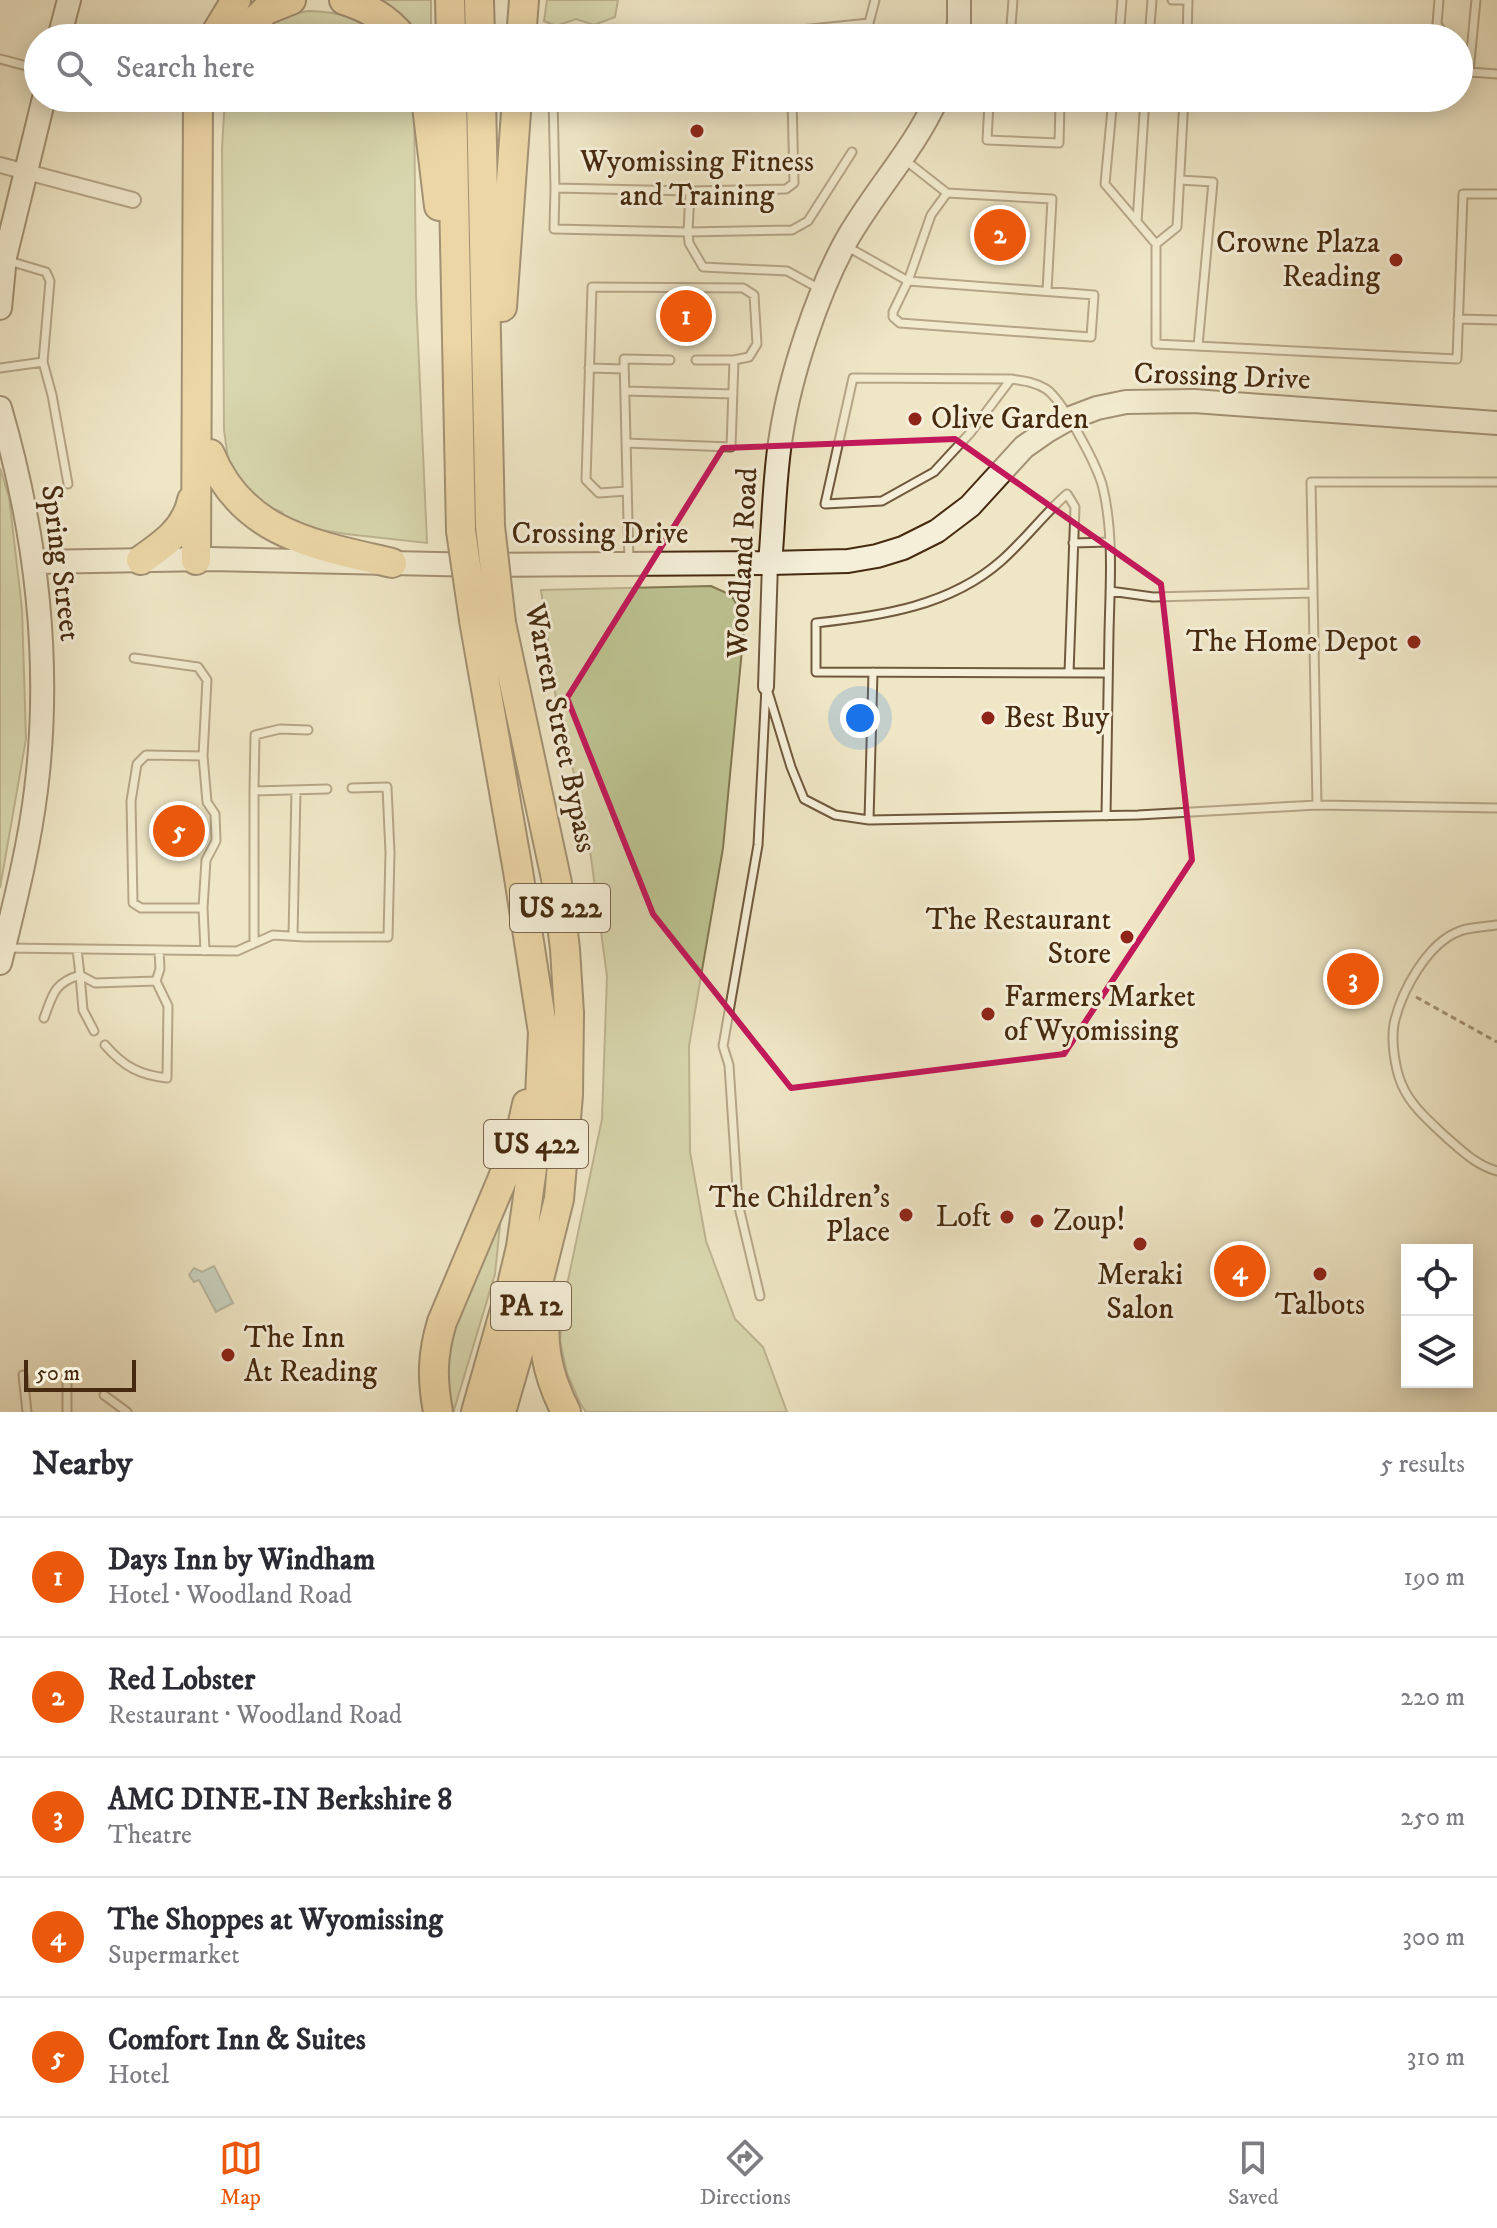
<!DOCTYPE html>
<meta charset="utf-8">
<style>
:root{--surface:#fff;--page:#f2f2f3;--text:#2b2b33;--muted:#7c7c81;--line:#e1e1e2;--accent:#ea580c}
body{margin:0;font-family:"IM FELL DW Pica",serif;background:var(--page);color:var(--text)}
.controls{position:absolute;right:24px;bottom:24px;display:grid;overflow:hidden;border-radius:0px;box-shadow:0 4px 20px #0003}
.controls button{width:72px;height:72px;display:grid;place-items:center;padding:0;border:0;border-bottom:2px solid var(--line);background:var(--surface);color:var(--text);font:40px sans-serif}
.scale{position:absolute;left:24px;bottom:20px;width:112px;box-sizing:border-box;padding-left:8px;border:4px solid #462a10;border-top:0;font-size:22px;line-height:28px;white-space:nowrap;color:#462a10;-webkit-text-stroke:6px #f5efd9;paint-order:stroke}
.you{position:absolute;left:860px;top:718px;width:28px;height:28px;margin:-20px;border:6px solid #fff;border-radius:50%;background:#1a73e8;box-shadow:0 0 0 12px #1a73e833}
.badge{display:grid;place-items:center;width:52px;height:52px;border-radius:50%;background:var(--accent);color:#fff;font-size:26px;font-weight:700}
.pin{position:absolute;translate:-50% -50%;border:4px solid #fff;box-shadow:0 2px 8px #0006}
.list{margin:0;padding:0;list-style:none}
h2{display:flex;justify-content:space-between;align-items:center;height:104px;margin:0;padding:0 32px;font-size:34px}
h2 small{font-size:26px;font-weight:400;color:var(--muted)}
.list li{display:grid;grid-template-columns:52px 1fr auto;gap:24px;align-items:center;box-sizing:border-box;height:120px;padding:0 32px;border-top:2px solid var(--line)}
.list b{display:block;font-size:30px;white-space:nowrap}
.list p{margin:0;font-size:26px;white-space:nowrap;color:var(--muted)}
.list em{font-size:26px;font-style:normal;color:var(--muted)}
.icon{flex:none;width:44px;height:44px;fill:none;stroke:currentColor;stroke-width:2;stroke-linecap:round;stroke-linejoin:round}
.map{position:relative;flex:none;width:1497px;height:1412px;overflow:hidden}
.search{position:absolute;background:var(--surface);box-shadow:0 4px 20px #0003;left:24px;right:24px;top:24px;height:88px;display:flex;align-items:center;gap:20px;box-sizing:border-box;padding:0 28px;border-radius:44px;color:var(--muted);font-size:30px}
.sheet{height:704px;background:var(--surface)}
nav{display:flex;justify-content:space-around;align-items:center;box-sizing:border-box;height:112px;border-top:2px solid var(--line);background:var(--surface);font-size:22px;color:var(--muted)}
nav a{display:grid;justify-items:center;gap:4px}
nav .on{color:var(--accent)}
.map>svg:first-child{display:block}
.green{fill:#bdc492;stroke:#827751;stroke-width:2}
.water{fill:#9bbeba;stroke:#798376;stroke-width:2}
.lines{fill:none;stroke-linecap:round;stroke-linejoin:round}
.lane-casing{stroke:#70593d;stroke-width:11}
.street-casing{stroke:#70593d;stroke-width:18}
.secondary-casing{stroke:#462a10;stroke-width:26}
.highway-casing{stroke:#462a10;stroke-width:32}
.path{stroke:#462a10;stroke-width:3;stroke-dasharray:6 4;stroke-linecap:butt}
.lane{stroke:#f5efd9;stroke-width:7}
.street{stroke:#f5efd9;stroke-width:14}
.secondary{stroke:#f5efd9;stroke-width:22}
.highway{stroke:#e8c382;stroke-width:28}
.highway-bridge-casing{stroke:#462a10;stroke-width:32;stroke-linecap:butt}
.highway-bridge{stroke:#e8c382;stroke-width:28}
.marked{fill:none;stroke:#c2185b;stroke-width:6;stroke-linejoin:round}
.poi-dot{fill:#8f2418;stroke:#f5efd9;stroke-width:3}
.labels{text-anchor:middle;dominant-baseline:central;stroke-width:6;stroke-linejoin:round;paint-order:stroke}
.shield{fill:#f5efd9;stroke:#7a654c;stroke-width:2}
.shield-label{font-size:28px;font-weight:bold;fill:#462a10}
.poi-label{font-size:30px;fill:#462a10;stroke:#f5efd9;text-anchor:end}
.street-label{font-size:30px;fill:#462a10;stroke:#f5efd9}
</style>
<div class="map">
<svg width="1497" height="1412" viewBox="0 0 1497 1412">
<rect width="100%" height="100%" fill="#efe6c5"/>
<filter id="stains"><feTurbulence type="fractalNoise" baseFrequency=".0025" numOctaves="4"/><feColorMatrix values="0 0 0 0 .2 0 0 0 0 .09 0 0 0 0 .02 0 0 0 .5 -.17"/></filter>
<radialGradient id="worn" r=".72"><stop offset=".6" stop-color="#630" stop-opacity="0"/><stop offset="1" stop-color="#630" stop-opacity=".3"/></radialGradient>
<path class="green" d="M 374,0 L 431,0 L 431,38 L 415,38 Z
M 547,0 L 618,0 L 615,17 L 594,25 L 576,19 L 556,26 L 544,21 Z
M 308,11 C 336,11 363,18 384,38 L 254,38 C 268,21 287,15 308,11 Z
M 225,98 L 414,98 L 416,295 L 427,543 L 346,534 L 298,526 L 288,520 L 282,512 L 264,505 L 243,485 L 228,459 L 224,430 L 222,148 Z
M 0,468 L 9,497 L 22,609 L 26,739 L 0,888 Z
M 711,586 L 731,595 L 745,618 L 723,848 L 689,1046 L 690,1152 L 706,1241 L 735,1319 L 763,1347 L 787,1412 L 586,1412 L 580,1403 L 567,1373 L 560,1341 L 563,1304 L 602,1119 L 607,976 L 587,828 L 556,699 L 541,590 Z
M 500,1225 L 495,1274 L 454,1410 C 432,1347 470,1285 493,1227 Z"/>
<path class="water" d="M 214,1266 L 233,1303 L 216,1312 L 199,1280 L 194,1282 L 189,1275 L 194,1268 L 202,1272 Z"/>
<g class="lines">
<g class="lane-casing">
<path id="lane" d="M 1172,0 L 1188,0
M 1439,0 L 1437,24 L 1446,38
M 608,38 L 791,31 L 869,23 L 875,0
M 1010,38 L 1013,0
M 1119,38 L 1122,0
M 1149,38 L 1152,0
M 1187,38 L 1188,1
M 1459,58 L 1469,72 L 1497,74
M 0,59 L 38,69
M 1469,72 L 1476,0
M 553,98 L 555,188
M 792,98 L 794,183 L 786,189 L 690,191 L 555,188 L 554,229 L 688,232 L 792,230 L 808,221 L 852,152
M 976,98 L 989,103 L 1060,104 L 1059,143 L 987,140 L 989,103 L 991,98
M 1113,98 L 1105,184 L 1156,244 L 1156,344 L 1457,359 L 1463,194 L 1497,194
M 905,160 L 947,193
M 1180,180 L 1213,182 L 1198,346
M 690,191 L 688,232 L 689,243 L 703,267 L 787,271 L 820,289
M 1137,222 L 1145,98
M 1156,244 L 1177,227 L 1184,98
M 846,246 L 908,281 L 1094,295 L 1091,337 L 900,323 L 893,317 L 893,312 L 908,281 L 931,215 L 947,193 L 1052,199 L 1047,291
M 1458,319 L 1497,320
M 43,362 L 52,395 L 68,484
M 0,368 L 43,362 L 50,281 L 46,272 L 9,261
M 589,368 L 624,369
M 1011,379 L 971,432 L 934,472 L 882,501 L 825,504 L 853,378 L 1011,379 C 1024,381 1035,382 1046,389 C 1063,400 1098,467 1103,488 C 1114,535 1110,586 1109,633 C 1108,694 1107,755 1106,816
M 625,391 L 733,394
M 626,443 L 731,447 L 734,360 L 696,360
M 627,491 L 599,493 L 586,480 L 592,287 L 743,288 L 754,295 L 757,344 L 749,357 L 734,360
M 1073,543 L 1109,542
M 629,562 L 624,359 L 670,360
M 1110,591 L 1153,597 L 1313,593
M 134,658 L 198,667 L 207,680 L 203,756 L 207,802 L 215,814 L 216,841 L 206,860 L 203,908 L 205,951
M 873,672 L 869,820 L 1138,815 L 1317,805 L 1497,808
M 1069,673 L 1075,507 L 1067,494 C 1043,515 1025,540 1001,561 C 950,606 881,616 816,623 L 816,672 L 1108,673
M 768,692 L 791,767 L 804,799 L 835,815 L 869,820
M 254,791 L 255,735 L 280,729 L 308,730
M 1317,805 L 1311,482 L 1497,482
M 203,908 L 141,908 L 133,903 L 131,801 L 137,764 L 146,755 L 203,756
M 1497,925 C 1485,927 1471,927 1460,931 C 1427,943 1401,992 1394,1024 C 1391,1042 1395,1069 1402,1085 C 1411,1106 1430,1122 1446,1137 C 1462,1151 1476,1165 1497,1171
M 293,936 L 296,790
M 254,943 L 254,791 L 327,789
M 6,948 L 237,951 L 273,935 L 305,937 L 388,937 L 390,853 L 387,787 L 352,788
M 77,949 L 80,975 L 95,983 L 156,981 L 160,969 L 159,950
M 44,1018 C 53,994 54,983 80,975 L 83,1010 L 94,1031
M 105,1045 C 124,1067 140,1075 167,1078 L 168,1006 L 156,981
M 760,1296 L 738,1203 L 729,1065 L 723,1046 L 758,845 L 766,687
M 23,1375 L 27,1412
M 67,1375 L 67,1412
M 104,1395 L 127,1412"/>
</g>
<g class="street-casing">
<path id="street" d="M 0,165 L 133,200
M 766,687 L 770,563"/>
</g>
<g class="secondary-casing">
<path id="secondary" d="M 59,38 L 69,0
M 955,38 L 959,24 L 959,0
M 0,308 L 5,257 L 44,98
M 0,408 C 36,532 52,661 36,790 C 29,848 14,906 0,963
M 35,562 L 210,559 L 483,565 L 770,563 L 848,561 L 877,556 L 903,548 L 937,531 L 970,506 L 1024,447 L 1047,431 L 1068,419 L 1097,408 L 1126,402 L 1194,401 L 1497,423
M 770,563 C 774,521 774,478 781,436 C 790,376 817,294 846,241 C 874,191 914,150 937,98"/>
</g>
<g class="highway-casing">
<path id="highway" d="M 344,0 C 368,8 387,18 403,38
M 450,0 L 451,38
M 479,0 L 480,38
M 213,38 L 236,0
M 237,38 L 266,10 L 291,0
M 521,38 L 524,0
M 426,98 L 439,206
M 452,98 L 461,531
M 481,98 L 490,526
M 502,307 L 517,98
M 210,454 C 243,535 316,545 392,563
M 141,560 C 164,544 186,529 192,500
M 196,560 L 198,98
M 474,620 L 518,871 L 543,1032 L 539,1118 L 521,1247 L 512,1285 L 476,1412
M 546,1299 C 541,1342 546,1373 566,1412
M 438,1412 C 432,1379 432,1355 442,1322 L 502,1180 L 522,1127 L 527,1104
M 501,1412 L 536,1291 L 559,1199 L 568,1095 L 569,1013 L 565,949 L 557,883 L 501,623"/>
</g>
<path class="path" d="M 1416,997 L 1497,1042"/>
<use href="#lane" class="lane"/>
<use href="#street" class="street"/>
<use href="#secondary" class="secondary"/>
<use href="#highway" class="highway"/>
<g class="highway-bridge-casing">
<path id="highway-bridge" d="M 490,526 L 501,623
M 461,531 L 474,620"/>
</g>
<use href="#highway-bridge" class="highway-bridge"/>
</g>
<path d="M0 0H1497V1412H0ZM 955,439 L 1161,584 L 1192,860 L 1064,1054 L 791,1088 L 653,914 L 567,698 L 723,448 Z" fill="#efe6c5" fill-opacity=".55" fill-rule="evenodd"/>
<path class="marked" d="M 955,439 L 1161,584 L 1192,860 L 1064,1054 L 791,1088 L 653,914 L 567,698 L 723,448 Z"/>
<g class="poi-dot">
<circle cx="697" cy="131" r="8"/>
<circle cx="1396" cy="260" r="8"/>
<circle cx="915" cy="419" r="8"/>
<circle cx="1414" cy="642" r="8"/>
<circle cx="988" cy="718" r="8"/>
<circle cx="1127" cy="937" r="8"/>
<circle cx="988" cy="1014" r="8"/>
<circle cx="906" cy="1215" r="8"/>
<circle cx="1007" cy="1217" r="8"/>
<circle cx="1037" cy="1221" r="8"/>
<circle cx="1140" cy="1244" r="8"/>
<circle cx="1320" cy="1274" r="8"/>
<circle cx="228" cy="1355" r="8"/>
</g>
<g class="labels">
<g class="shield">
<rect x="510" y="884" width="100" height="48" rx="6"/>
<rect x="484" y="1120" width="104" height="48" rx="6"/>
<rect x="491" y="1282" width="80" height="48" rx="6"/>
</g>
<g class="shield-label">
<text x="560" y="908">US 222</text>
<text x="536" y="1144">US 422</text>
<text x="531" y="1306">PA 12</text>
</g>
<g class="poi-label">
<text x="697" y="162" text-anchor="middle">Wyomissing Fitness<tspan x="697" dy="34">and Training</tspan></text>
<text x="1380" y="243">Crowne Plaza<tspan x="1380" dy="34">Reading</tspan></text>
<text x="931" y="419" text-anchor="start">Olive Garden</text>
<text x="1398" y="642">The Home Depot</text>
<text x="1004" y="718" text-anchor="start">Best Buy</text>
<text x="1111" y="920">The Restaurant<tspan x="1111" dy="34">Store</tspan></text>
<text x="1004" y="997" text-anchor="start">Farmers Market<tspan x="1004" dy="34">of Wyomissing</tspan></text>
<text x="890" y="1198">The Children's<tspan x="890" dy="34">Place</tspan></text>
<text x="991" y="1217">Loft</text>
<text x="1053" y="1221" text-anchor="start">Zoup!</text>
<text x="1140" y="1275" text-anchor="middle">Meraki<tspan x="1140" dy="34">Salon</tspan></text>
<text x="1320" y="1305" text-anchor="middle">Talbots</text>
<text x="244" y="1338" text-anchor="start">The Inn<tspan x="244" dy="34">At Reading</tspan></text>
</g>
<g class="street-label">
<text transform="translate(1222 377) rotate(2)">Crossing Drive</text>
<text x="600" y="534">Crossing Drive</text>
<text transform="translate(60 563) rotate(83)">Spring Street</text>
<text transform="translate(743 563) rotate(-87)">Woodland Road</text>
<text transform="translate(560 728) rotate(78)">Warren Street Bypass</text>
</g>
</g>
<rect width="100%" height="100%" filter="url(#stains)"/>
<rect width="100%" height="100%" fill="url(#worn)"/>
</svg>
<div class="controls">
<button><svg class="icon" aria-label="locate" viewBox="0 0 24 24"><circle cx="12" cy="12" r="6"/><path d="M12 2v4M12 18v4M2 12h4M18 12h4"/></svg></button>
<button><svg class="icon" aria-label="layers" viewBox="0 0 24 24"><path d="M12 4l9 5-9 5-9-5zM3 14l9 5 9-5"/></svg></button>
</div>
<div class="scale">50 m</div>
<div class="you"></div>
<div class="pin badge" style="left:686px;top:316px">1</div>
<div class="pin badge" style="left:1000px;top:235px">2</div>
<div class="pin badge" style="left:1353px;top:979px">3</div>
<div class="pin badge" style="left:1240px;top:1271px">4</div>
<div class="pin badge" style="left:179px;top:831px">5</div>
<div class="search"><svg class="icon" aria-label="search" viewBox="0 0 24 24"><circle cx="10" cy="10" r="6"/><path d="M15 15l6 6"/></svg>Search here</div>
</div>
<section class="sheet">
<h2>Nearby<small>5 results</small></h2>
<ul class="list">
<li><span class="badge">1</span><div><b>Days Inn by Windham</b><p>Hotel · Woodland Road</p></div><em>190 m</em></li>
<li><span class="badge">2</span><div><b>Red Lobster</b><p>Restaurant · Woodland Road</p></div><em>220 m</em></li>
<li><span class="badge">3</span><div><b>AMC DINE-IN Berkshire 8</b><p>Theatre</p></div><em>250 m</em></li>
<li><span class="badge">4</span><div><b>The Shoppes at Wyomissing</b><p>Supermarket</p></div><em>300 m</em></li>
<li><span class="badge">5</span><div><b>Comfort Inn &amp; Suites</b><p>Hotel</p></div><em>310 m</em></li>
</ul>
</section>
<nav>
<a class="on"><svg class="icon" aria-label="map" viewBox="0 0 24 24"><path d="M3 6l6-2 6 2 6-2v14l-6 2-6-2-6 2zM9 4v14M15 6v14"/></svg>Map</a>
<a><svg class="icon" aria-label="directions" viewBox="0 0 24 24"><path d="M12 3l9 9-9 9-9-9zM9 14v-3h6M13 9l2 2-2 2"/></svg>Directions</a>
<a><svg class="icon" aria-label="saved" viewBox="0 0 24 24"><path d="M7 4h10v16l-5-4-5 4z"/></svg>Saved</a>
</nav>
